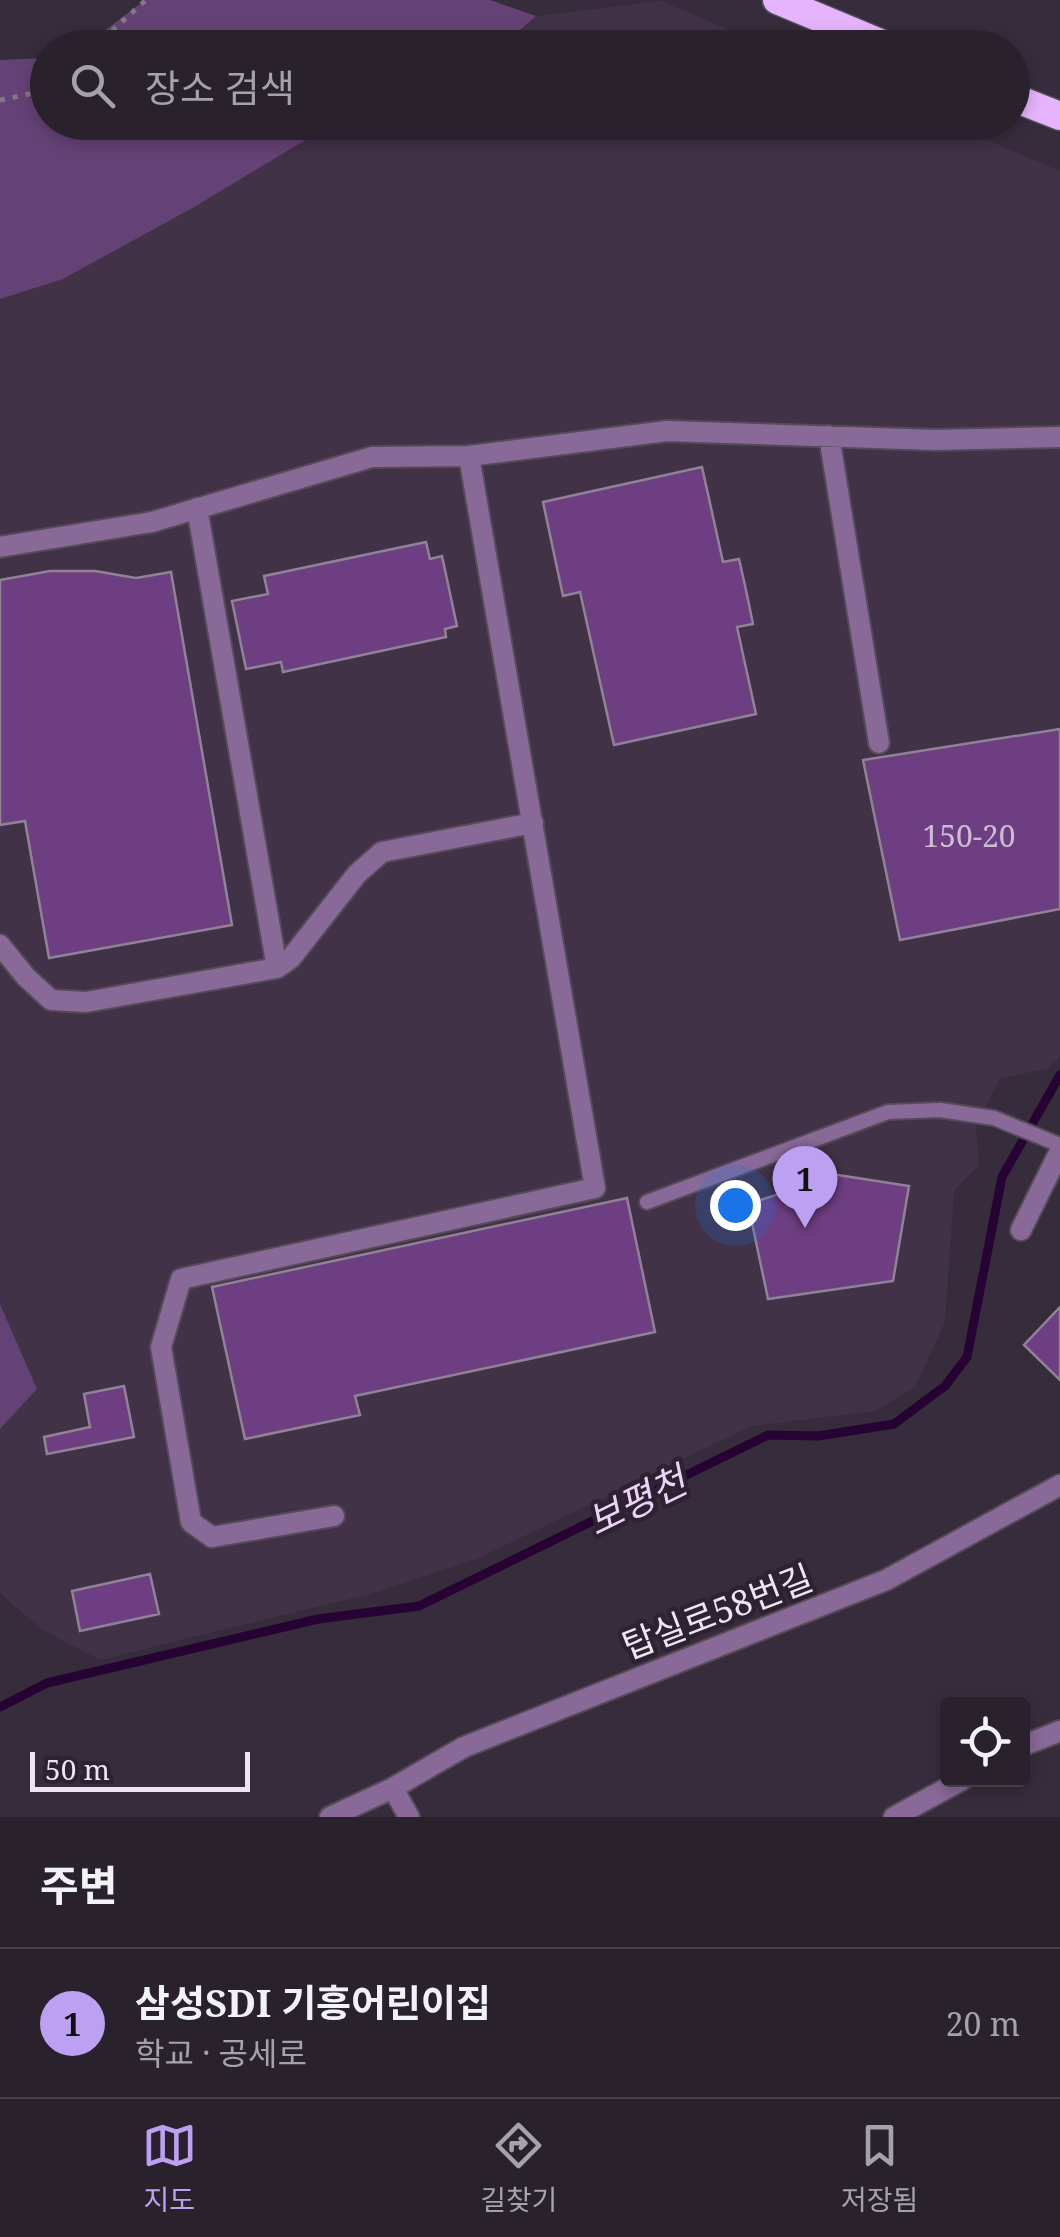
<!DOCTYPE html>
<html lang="ko">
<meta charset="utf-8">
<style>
:root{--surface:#29212c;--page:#352e38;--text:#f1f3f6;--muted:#a5a3a9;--line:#453e48;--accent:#bca0f2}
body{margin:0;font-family:"Noto Serif","Noto Sans KR",serif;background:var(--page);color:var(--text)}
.controls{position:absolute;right:30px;bottom:30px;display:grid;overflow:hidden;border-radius:10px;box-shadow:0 5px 15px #0003}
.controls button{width:90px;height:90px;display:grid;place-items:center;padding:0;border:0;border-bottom:2px solid var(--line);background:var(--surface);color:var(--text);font:50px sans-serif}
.scale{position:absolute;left:30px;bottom:25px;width:220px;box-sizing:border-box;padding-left:10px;border:5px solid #ede6f0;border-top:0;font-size:28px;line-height:35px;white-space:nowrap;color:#ede6f0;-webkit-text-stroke:8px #2c2231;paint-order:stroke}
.you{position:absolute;left:735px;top:1205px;width:35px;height:35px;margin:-25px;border:8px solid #fff;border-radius:50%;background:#1a73e8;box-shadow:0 0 0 15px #1a73e833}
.badge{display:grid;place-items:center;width:65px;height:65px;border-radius:50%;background:var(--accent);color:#111;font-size:32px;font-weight:700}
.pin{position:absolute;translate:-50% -82px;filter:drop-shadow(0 2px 5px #0008)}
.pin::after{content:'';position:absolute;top:52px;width:35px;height:30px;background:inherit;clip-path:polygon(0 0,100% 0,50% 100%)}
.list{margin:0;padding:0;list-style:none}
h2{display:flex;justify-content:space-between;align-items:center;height:130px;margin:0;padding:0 40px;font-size:42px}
h2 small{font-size:32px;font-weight:400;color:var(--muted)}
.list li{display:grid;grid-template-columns:65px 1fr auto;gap:30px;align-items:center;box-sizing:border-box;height:150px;padding:0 40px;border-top:2px solid var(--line)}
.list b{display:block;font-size:38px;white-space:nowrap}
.list p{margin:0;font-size:32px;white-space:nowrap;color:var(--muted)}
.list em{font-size:32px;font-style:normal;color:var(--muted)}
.icon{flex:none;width:55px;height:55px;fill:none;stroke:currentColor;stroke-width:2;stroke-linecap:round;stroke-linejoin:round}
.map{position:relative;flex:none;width:1060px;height:1817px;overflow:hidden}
.search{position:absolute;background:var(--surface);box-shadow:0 5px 15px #0003;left:30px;right:30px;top:30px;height:110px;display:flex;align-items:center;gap:25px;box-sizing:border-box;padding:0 35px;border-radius:55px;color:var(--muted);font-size:38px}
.sheet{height:280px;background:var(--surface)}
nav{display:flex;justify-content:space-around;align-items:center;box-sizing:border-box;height:140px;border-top:2px solid var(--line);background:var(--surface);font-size:28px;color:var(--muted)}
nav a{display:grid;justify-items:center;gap:5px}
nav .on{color:var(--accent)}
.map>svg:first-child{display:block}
.built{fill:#413247}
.green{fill:#654275}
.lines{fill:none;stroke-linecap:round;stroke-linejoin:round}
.stream{stroke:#260333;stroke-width:9}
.building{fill:#6d3e81;stroke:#908396;stroke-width:2.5}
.service-casing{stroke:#544a58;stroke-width:18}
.minor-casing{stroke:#544a58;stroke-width:24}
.trunk-casing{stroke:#544a58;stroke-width:31}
.path{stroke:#827986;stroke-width:5;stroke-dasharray:5 8;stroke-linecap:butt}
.service{stroke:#896997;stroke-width:14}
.minor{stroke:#896997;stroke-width:20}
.trunk{stroke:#e6b4fc;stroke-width:28}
.labels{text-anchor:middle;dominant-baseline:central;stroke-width:9;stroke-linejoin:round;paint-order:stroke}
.number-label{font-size:30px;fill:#cdbcd4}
.street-label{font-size:35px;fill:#ede6f0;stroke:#2c2231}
.water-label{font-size:38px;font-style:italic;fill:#edd3fa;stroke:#2c2231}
</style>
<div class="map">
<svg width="1060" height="1817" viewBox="0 0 1060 1817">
<rect width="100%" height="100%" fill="#372c3b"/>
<path class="built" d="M 661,1 L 770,47 L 501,48 L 536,16 Z
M 349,123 L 947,123 L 1060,171 L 1060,1056 L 1047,1069 L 1000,1078 L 976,1127 L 979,1165 L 954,1191 L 945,1322 L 915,1387 L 875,1411 L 751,1426 L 479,1558 L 370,1594 L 100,1660 L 41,1629 L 0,1593 L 0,1429 L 37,1389 L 0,1304 L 0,299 L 63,279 L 196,206 L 317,133 Z"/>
<path class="green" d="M 145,0 L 490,0 L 536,16 L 501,47 L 83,47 Z
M 47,58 L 48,122 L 349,123 L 317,133 L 196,206 L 63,279 L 0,299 L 0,60 Z
M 0,1304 L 37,1389 L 0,1429 Z"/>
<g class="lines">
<path class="stream" d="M 0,1707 L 47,1683 L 318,1619 L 419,1606 L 768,1435 L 818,1436 L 894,1424 L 945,1386 L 967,1357 L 1002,1177 L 1060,1075"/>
</g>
<path class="building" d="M 702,467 L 723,562 L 739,559 L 746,590 L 753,624 L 737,627 L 756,714 L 614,745 L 580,592 L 563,596 L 543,502 Z
M 426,542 L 430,559 L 442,556 L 457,626 L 445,629 L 446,637 L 283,672 L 281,662 L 246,669 L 232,601 L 268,594 L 264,576 Z
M 50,571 L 95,571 L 136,578 L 171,572 L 232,925 L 49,958 L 25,821 L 0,825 L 0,580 Z
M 1060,729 L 1060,909 L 900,940 L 863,760 Z
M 838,1175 L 909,1186 L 893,1281 L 768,1299 L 748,1204 Z
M 627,1198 L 655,1332 L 355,1396 L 360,1415 L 245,1439 L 212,1287 Z
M 1060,1307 L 1060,1380 L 1024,1345 Z
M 124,1386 L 134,1437 L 47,1454 L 44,1437 L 90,1427 L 84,1394 Z
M 150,1574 L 159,1614 L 80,1631 L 72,1591 Z"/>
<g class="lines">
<g class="service-casing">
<path id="service" d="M 647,1202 L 888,1112 L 940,1110 L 994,1118 L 1060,1145"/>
</g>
<g class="minor-casing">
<path id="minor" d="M 829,436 L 879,743
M 197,508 L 277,968
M 0,547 L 152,522 L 372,457 L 469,456 L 667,431 L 936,440 L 1060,437
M 0,945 L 26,977 L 51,1000 L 86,1002 L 277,968 L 291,958 L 357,874 L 382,852 L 533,823
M 1021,1230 L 1060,1151
M 334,1516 L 212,1537 L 191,1522 L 161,1347 L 181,1279 L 595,1188 L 469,456
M 1022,1746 L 1060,1731
M 393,1788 L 464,1747 L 886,1580 L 1060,1485
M 330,1817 L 393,1788 L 409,1817
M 894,1817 L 962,1780"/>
</g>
<g class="trunk-casing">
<path id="trunk" d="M 777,0 L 892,48
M 1012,97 L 1060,116"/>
</g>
<path class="path" d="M 93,48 L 146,0
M 0,100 L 48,90"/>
<use href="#service" class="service"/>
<use href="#minor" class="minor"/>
<use href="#trunk" class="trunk"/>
</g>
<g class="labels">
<g class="number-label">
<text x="969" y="835">150-20</text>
</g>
<g class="street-label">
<text transform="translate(717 1611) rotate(-21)">탑실로58번길</text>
</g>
<g class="water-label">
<text transform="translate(636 1500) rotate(-26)">보평천</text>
</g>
</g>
</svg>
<div class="controls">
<button><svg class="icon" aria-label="locate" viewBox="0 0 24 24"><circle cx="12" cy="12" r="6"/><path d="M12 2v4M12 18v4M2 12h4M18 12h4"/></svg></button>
</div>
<div class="scale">50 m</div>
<div class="you"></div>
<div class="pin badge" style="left:805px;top:1228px">1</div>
<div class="search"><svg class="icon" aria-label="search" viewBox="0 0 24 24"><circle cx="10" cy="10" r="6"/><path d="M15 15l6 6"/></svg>장소 검색</div>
</div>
<section class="sheet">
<h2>주변<small></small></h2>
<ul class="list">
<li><span class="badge">1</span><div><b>삼성SDI 기흥어린이집</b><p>학교 · 공세로</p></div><em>20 m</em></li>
</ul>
</section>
<nav>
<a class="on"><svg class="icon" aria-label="map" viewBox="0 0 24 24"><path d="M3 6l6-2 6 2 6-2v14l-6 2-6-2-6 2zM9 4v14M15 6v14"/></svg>지도</a>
<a><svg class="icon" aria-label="directions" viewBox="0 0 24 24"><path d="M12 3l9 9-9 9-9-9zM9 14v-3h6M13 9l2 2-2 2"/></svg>길찾기</a>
<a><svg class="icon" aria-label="saved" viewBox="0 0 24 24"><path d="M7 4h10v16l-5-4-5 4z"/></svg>저장됨</a>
</nav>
